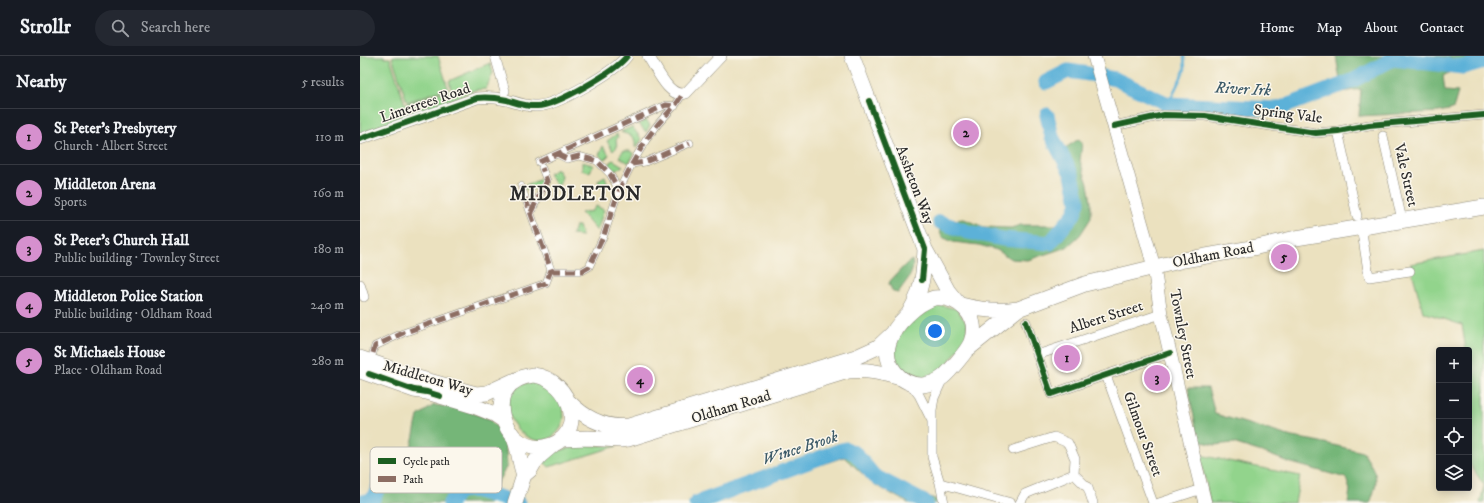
<!DOCTYPE html>
<meta charset="utf-8">
<style>
:root{--surface:#171b24;--page:#242831;--text:#f1f3f6;--muted:#9ea1a6;--line:#363941;--accent:#d690ce}
body{margin:0;font-family:"IM FELL DW Pica",serif;background:var(--page);color:var(--text)}
.controls{position:absolute;right:12px;bottom:12px;display:grid;overflow:hidden;border-radius:4px;box-shadow:0 2px 10px #0003}
.controls button{width:36px;height:36px;display:grid;place-items:center;padding:0;border:0;border-bottom:1px solid var(--line);background:var(--surface);color:var(--text);font:20px sans-serif}
.you{position:absolute;left:575px;top:275px;width:14px;height:14px;margin:-10px;border:3px solid #fff;border-radius:50%;background:#1a73e8;box-shadow:0 0 0 6px #1a73e833}
.badge{display:grid;place-items:center;width:26px;height:26px;border-radius:50%;background:var(--accent);color:#111;font-size:13px;font-weight:700}
.pin{position:absolute;translate:-50% -50%;border:2px solid #fff;box-shadow:0 1px 4px #0006}
.list{margin:0;padding:0;list-style:none}
h2{display:flex;justify-content:space-between;align-items:center;height:52px;margin:0;padding:0 16px;font-size:17px}
h2 small{font-size:13px;font-weight:400;color:var(--muted)}
.list li{display:grid;grid-template-columns:26px 1fr auto;gap:12px;align-items:center;box-sizing:border-box;height:56px;padding:0 16px;border-top:1px solid var(--line)}
.list b{display:block;font-size:15px;white-space:nowrap}
.list p{margin:0;font-size:13px;white-space:nowrap;color:var(--muted)}
.list em{font-size:13px;font-style:normal;color:var(--muted)}
.icon{flex:none;width:22px;height:22px;fill:none;stroke:currentColor;stroke-width:2;stroke-linecap:round;stroke-linejoin:round}
.map{position:relative;flex:none;width:1124px;height:447px;overflow:hidden}
header{display:flex;align-items:center;gap:24px;box-sizing:border-box;height:56px;padding:0 20px;background:var(--surface);border-bottom:1px solid var(--line)}
header strong{font-size:19px}
nav{display:flex;gap:22px;margin-inline-start:auto;font-size:14px}
.search{width:280px;height:36px;background:var(--page);display:flex;align-items:center;gap:10px;box-sizing:border-box;padding:0 14px;border-radius:22px;color:var(--muted);font-size:15px}
main{display:flex}
aside{flex:1;background:var(--surface)}
.map>svg:first-child{display:block}
.green{fill:#92d48c;stroke:#5e805c}
.forest{fill:#75b678;stroke:#507052}
.lines{fill:none;stroke-linecap:round;stroke-linejoin:round}
.stream{stroke:#5cb1d8;stroke-width:2.5}
.river{stroke:#5cb1d8;stroke-width:15}
.pedestrian-casing{stroke:#8b8675;stroke-width:8}
.minor-casing{stroke:#8b8675;stroke-width:10}
.tertiary-casing{stroke:#8b8675;stroke-width:12}
.secondary-casing{stroke:#8b8675;stroke-width:14}
.primary-casing{stroke:#8b8675;stroke-width:16}
.pedestrian{stroke:#fff;stroke-width:7}
.minor{stroke:#fff;stroke-width:9}
.tertiary{stroke:#fff;stroke-width:11}
.secondary{stroke:#fff;stroke-width:13}
.primary{stroke:#fff;stroke-width:15}
.quiet{stroke:#8d6e63;stroke-width:5;stroke-dasharray:10 5;stroke-linecap:butt}
.cycleway-casing{stroke:#fbf7ec;stroke-width:8}
.cycleway{stroke:#1b5e20;stroke-width:6}
.labels{text-anchor:middle;dominant-baseline:central;stroke-width:3;stroke-linejoin:round;paint-order:stroke}
.street-label{font-size:15px;fill:#2b2b2b;stroke:#fbf7ec}
.water-label{font-size:16px;font-style:italic;fill:#3c5a68;stroke:#fbf7ec}
.district-label{font-size:19px;font-weight:bold;letter-spacing:1px;fill:#2b2b2b;stroke:#fbf7ec}
.key{fill:#fbf7ec;stroke:#bdbab2;stroke-width:1}
.key-label{font-size:11px;fill:#2b2b2b}
</style>
<header>
<strong>Strollr</strong>
<div class="search"><svg class="icon" aria-label="search" viewBox="0 0 24 24"><circle cx="10" cy="10" r="6"/><path d="M15 15l6 6"/></svg>Search here</div>
<nav><a>Home</a><a>Map</a><a>About</a><a>Contact</a></nav>
</header>
<main>
<aside>
<h2>Nearby<small>5 results</small></h2>
<ul class="list">
<li><span class="badge">1</span><div><b>St Peter's Presbytery</b><p>Church · Albert Street</p></div><em>110 m</em></li>
<li><span class="badge">2</span><div><b>Middleton Arena</b><p>Sports</p></div><em>160 m</em></li>
<li><span class="badge">3</span><div><b>St Peter's Church Hall</b><p>Public building · Townley Street</p></div><em>180 m</em></li>
<li><span class="badge">4</span><div><b>Middleton Police Station</b><p>Public building · Oldham Road</p></div><em>240 m</em></li>
<li><span class="badge">5</span><div><b>St Michaels House</b><p>Place · Oldham Road</p></div><em>280 m</em></li>
</ul>
</aside>
<div class="map">
<svg width="1124" height="447" viewBox="0 0 1124 447">
<rect width="100%" height="100%" fill="#fbf7ec"/>
<filter id="ink" filterUnits="userSpaceOnUse"><feTurbulence type="fractalNoise" baseFrequency=".025" numOctaves="2"/><feDisplacementMap in="SourceGraphic" scale="8" xChannelSelector="R" yChannelSelector="G"/><feConvolveMatrix kernelMatrix="1 2 1 2 8 2 1 2 1" color-interpolation-filters="sRGB"/></filter>
<filter id="wash" filterUnits="userSpaceOnUse"><feTurbulence type="fractalNoise" baseFrequency=".012" numOctaves="4" result="noise"/><feDisplacementMap in="SourceGraphic" scale="16" xChannelSelector="R" yChannelSelector="G"/><feGaussianBlur stdDeviation="0.9" result="paint"/><feColorMatrix in="noise" values="0 0 0 0 0 0 0 0 0 0 0 0 0 0 0 0 0 1.4 0 .05"/><feComposite in="paint" operator="in"/></filter>
<g filter="url(#wash)">
<rect width="100%" height="100%" fill="#ebe1bf"/>
<path class="green" d="M 0,0 L 24,0 L 25,2 L 30,2 L 45,48 L 91,33 L 89,25 L 130,7 L 133,17 L 126,33 L 115,34 L 49,61 L 0,77 Z
M 36,0 L 78,0 L 88,32 L 47,46 L 32,1 Z
M 286,64 L 290,69 L 286,76 L 279,68 Z
M 272,71 L 282,83 L 276,92 L 275,91 C 277,79 268,79 261,76 Z
M 257,78 L 258,81 L 256,84 L 257,91 L 253,95 L 247,85 Z
M 243,90 L 249,99 L 244,104 L 239,99 Z
M 263,95 L 270,95 L 274,98 L 269,107 L 259,101 Z
M 253,104 L 263,110 L 253,116 L 248,109 Z
M 222,106 L 233,109 L 230,116 L 222,114 Z
M 197,113 L 202,121 L 198,131 L 188,118 Z
M 245,120 L 248,129 L 240,131 L 238,124 Z
M 182,123 L 184,124 L 182,133 L 164,133 L 163,130 Z
M 236,150 L 244,154 L 237,175 L 221,157 L 232,155 Z
M 215,170 L 219,170 L 222,180 L 212,179 Z
M 1124,195 L 1124,447 L 1120,447 L 1124,429 L 1109,407 L 1109,327 L 1112,324 L 1109,309 L 1109,294 L 1106,294 L 1102,269 L 1063,256 L 1050,208 Z
M 575,248 L 597,253 L 607,268 L 606,284 L 580,317 L 569,322 L 552,322 L 539,312 L 534,295 L 539,279 L 558,258 Z
M 173,326 C 177,327 182,327 185,329 C 199,337 210,358 200,373 C 175,409 124,351 161,329 C 164,327 169,327 173,326 Z
M 221,389 L 257,390 L 189,411 L 183,405 L 195,396 Z
M 840,399 L 940,420 L 935,447 L 850,447 Z"/>
<path class="forest" d="M 976,0 L 1124,0 L 1124,7 L 1094,14 L 1083,20 L 1085,35 L 1098,36 L 1093,53 L 1079,56 L 999,60 L 1001,33 L 982,36 Z
M 719,83 L 722,87 L 720,105 L 728,128 L 731,146 L 731,162 L 720,179 L 707,191 L 668,204 L 651,203 L 637,194 L 619,189 L 593,186 L 582,181 L 576,163 L 589,164 L 604,163 L 624,171 L 651,172 L 661,169 L 697,169 L 709,159 L 713,141 L 696,98 Z
M 552,204 C 556,217 544,227 538,237 L 533,236 L 529,228 L 530,225 L 546,208 Z
M 828,332 L 848,332 L 855,358 L 932,381 L 956,385 L 1003,396 C 1017,419 1020,421 1010,447 L 988,447 L 990,434 L 986,422 L 928,406 L 905,397 L 873,387 L 855,389 L 839,385 Z
M 74,349 L 98,352 L 129,363 L 145,379 L 147,410 L 133,434 L 130,447 L 0,447 L 0,441 L 40,429 L 50,397 L 58,360 Z
M 495,394 L 501,398 L 521,419 L 577,444 L 578,447 L 548,447 L 514,428 L 484,401 L 351,445 L 351,447 L 329,447 L 341,443 L 341,440 L 472,395 Z"/>
<g class="lines">
<path class="stream" d="M 808,48 L 825,13 L 824,0"/>
<path class="river" d="M 686,26 L 708,15 L 729,18 L 755,23 L 808,48 L 918,53 L 992,25 L 1033,3 L 1103,11 L 1124,5
M 580,166 L 608,176 L 643,183 L 690,187 L 714,158 L 718,146 L 712,119 L 692,81 L 687,59
M 0,447 L 13,443 L 19,430 L 19,421
M 90,447 L 99,435 L 112,434 L 121,436 L 158,447
M 336,447 L 481,394 L 486,393 L 496,398 L 514,420 L 566,447"/>
</g>
</g>
<g filter="url(#ink)">
<g class="lines">
<g class="pedestrian-casing">
<path id="pedestrian" d="M 197,98 L 207,103 L 219,100 L 237,105 L 250,118 L 259,134
M 179,106 L 306,49 L 315,50
M 272,108 L 285,106 L 330,87
M 171,156 L 187,125 L 182,112
M 191,215 L 222,215 L 229,211 L 244,179 L 259,134 L 272,108 L 286,84 L 298,68 L 317,47 L 322,39
M 13,297 L 15,290 L 43,277 L 186,227 L 191,214 L 161,130"/>
</g>
<g class="minor-casing">
<path id="minor" d="M 135,0 L 145,35
M 754,70 L 804,59 L 845,60 L 956,77 L 978,75 L 1009,69 L 1124,59
M 978,75 L 997,160
M 1023,80 L 1042,164
M 1001,170 L 1009,221 L 1050,215
M 0,228 L 4,241
M 666,266 L 691,338 L 810,297
M 677,299 L 801,258
M 746,319 L 793,447
M 583,322 L 574,342 L 572,354 L 572,401 L 580,427 L 584,447
M 550,327 L 559,339 L 571,363
M 653,394 L 694,381 L 708,387 L 715,403 L 714,418
M 714,418 L 728,432 L 733,447
M 580,427 L 651,447
M 660,447 L 665,438 L 714,418
M 799,447 L 842,433"/>
</g>
<g class="tertiary-casing">
<path id="tertiary" d="M 288,0 C 296,11 309,44 326,37 L 361,0
M 0,83 L 117,42 C 127,41 137,42 147,44 C 157,47 167,51 177,50 C 196,50 256,15 267,0"/>
</g>
<g class="secondary-casing">
<path id="secondary" d="M 734,0 L 794,211 L 801,258 L 810,297 L 832,394 L 845,447"/>
</g>
<g class="primary-casing">
<path id="primary" d="M 492,0 L 565,193 L 588,235 L 597,246
M 574,242 C 599,240 621,260 611,286 C 608,294 590,315 583,321 C 577,326 570,328 563,329 C 541,330 522,308 529,286 C 534,269 557,247 574,242 Z
M 601,249 C 620,254 638,256 658,253
M 550,255 C 562,236 564,215 565,193
M 608,293 L 658,253 L 725,228 L 824,204 L 897,191 L 936,182 L 1124,151
M 0,302 L 58,322 L 116,338 L 127,337 L 153,325
M 0,315 L 54,334 L 67,336 L 114,350 L 134,358 L 143,364
M 173,319 C 213,323 229,383 184,391 C 143,398 118,326 173,319 Z
M 209,346 C 226,363 245,373 269,370 L 496,301 L 518,291 L 534,276
M 152,378 C 160,393 158,403 164,419
M 201,383 L 228,382 L 260,384 L 268,383 L 488,315 C 507,313 523,317 541,322
M 155,447 L 164,419 L 170,414 L 174,407 L 180,400 L 193,389"/>
</g>
<use href="#pedestrian" class="pedestrian"/>
<use href="#minor" class="minor"/>
<use href="#tertiary" class="tertiary"/>
<use href="#secondary" class="secondary"/>
<use href="#primary" class="primary"/>
<path class="quiet" d="M 197,98 L 207,103 L 219,100 L 237,105 L 250,118 L 259,134
M 179,106 L 306,49 L 315,50
M 272,108 L 285,106 L 330,87
M 171,156 L 187,125 L 182,112
M 191,215 L 222,215 L 229,211 L 244,179 L 259,134 L 272,108 L 286,84 L 298,68 L 317,47 L 322,39
M 13,297 L 15,290 L 43,277 L 186,227 L 191,214 L 161,130"/>
<g class="cycleway-casing">
<path id="cycleway" d="M 509,45 L 565,193 L 562,224
M 754,70 L 804,59 L 845,60 L 956,77 L 978,75 L 1009,69 L 1124,59
M 0,83 L 117,42 C 127,41 137,42 147,44 C 157,47 167,51 177,50 C 196,50 256,15 267,0
M 666,266 L 691,338 L 810,297
M 9,318 L 54,334 L 67,336 L 80,340"/>
</g>
<use href="#cycleway" class="cycleway"/>
</g>
</g>
<g class="labels">
<g class="street-label">
<text transform="translate(65 47) rotate(-19)">Limetrees Road</text>
<text transform="translate(928 58) rotate(7)">Spring Vale</text>
<text transform="translate(1046 119) rotate(77)">Vale Street</text>
<text transform="translate(555 129) rotate(69)">Assheton Way</text>
<text transform="translate(853 199) rotate(-11)">Oldham Road</text>
<text transform="translate(746 261) rotate(-18)">Albert Street</text>
<text transform="translate(823 278) rotate(79)">Townley Street</text>
<text transform="translate(68 322) rotate(16)">Middleton Way</text>
<text transform="translate(371 351) rotate(-17)">Oldham Road</text>
<text transform="translate(783 378) rotate(70)">Gilmour Street</text>
</g>
<g class="water-label">
<text transform="translate(883 33) rotate(3)">River Irk</text>
<text transform="translate(440 392) rotate(-18)">Wince Brook</text>
</g>
<g class="district-label">
<text x="216" y="138">MIDDLETON</text>
</g>
</g>
<rect x="10" y="391" width="132" height="46" rx="6" class="key"/>
<rect x="18" y="402" width="18" height="6" fill="#1b5e20"/>
<rect x="18" y="420" width="18" height="6" fill="#8d6e63"/>
<g class="key-label">
<text x="43" y="409">Cycle path</text>
<text x="43" y="427">Path</text>
</g>
</svg>
<div class="controls">
<button>+</button>
<button>−</button>
<button><svg class="icon" aria-label="locate" viewBox="0 0 24 24"><circle cx="12" cy="12" r="6"/><path d="M12 2v4M12 18v4M2 12h4M18 12h4"/></svg></button>
<button><svg class="icon" aria-label="layers" viewBox="0 0 24 24"><path d="M12 4l9 5-9 5-9-5zM3 14l9 5 9-5"/></svg></button>
</div>
<div class="you"></div>
<div class="pin badge" style="left:707px;top:302px">1</div>
<div class="pin badge" style="left:606px;top:77px">2</div>
<div class="pin badge" style="left:797px;top:322px">3</div>
<div class="pin badge" style="left:280px;top:324px">4</div>
<div class="pin badge" style="left:924px;top:201px">5</div>
</div>
</main>
